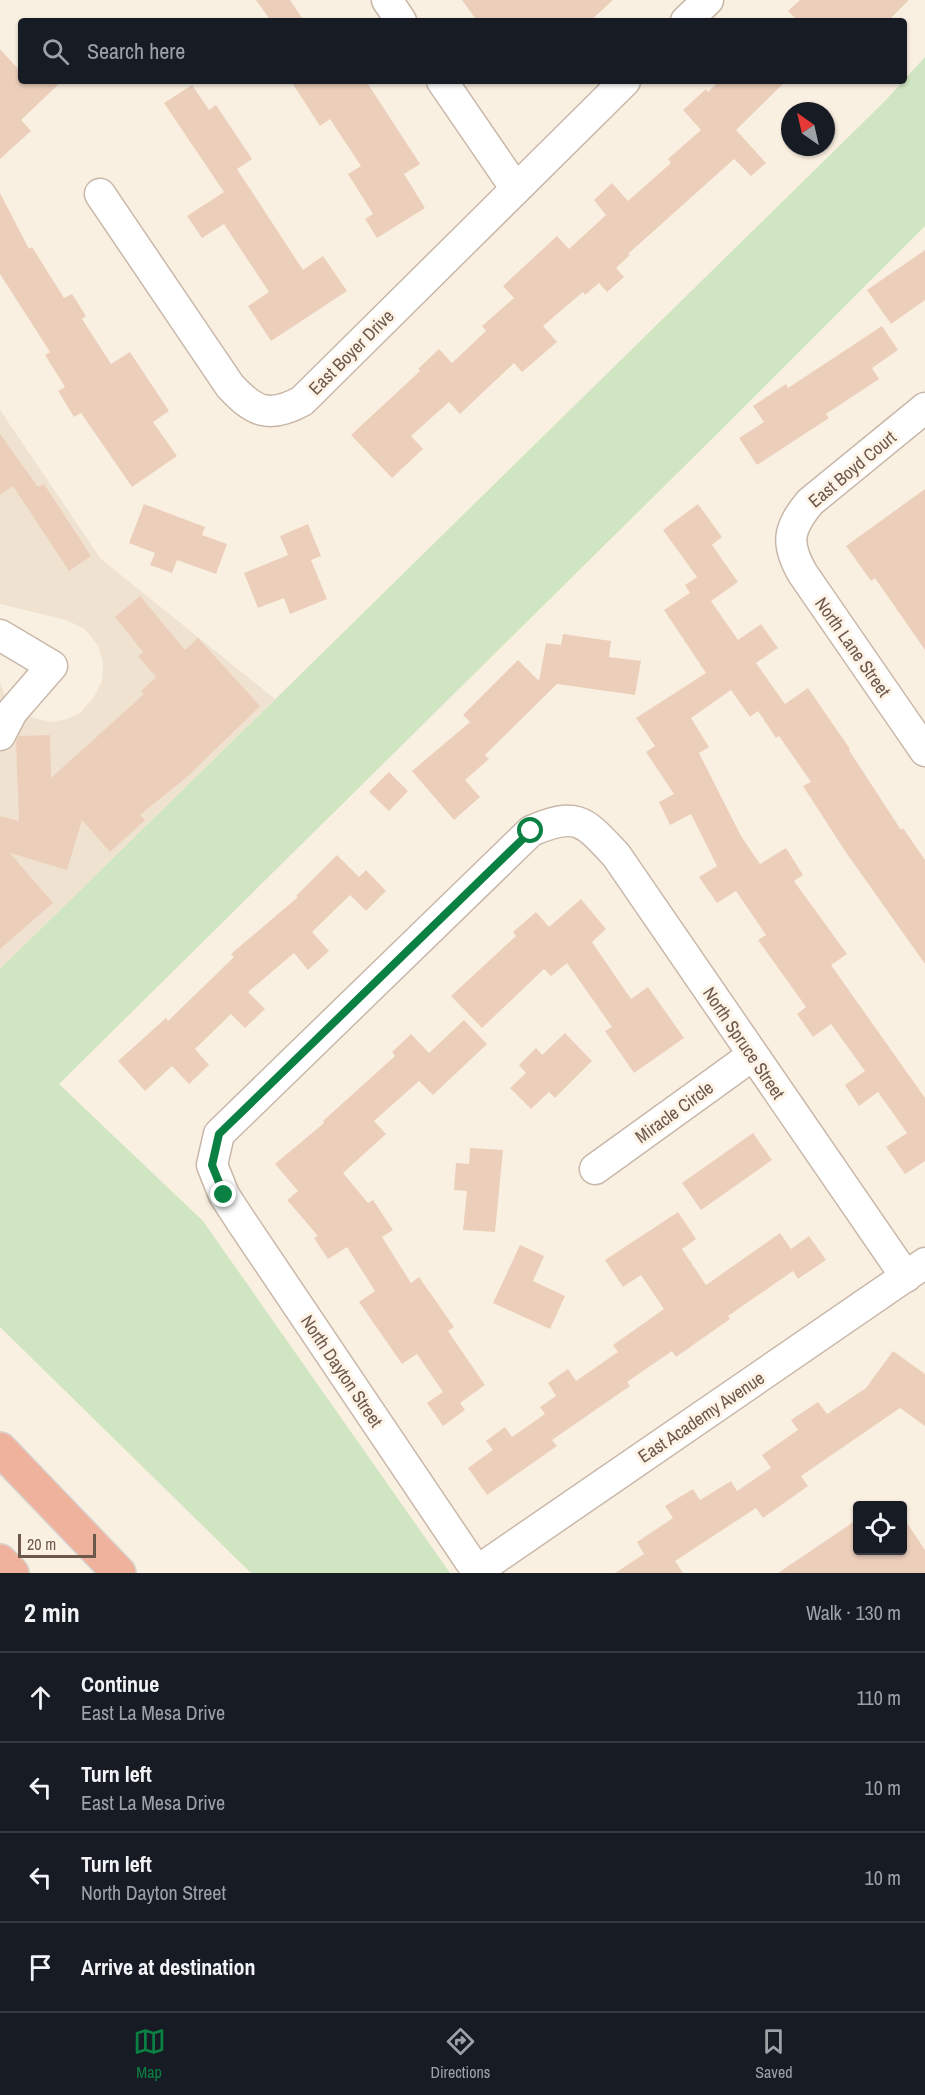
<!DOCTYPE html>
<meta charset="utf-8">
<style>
:root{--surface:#171b24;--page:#242831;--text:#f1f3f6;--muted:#9ea1a6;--line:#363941;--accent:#0b8043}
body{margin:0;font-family:"Archivo Narrow",sans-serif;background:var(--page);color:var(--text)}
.controls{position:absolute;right:18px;bottom:18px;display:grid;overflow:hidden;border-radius:6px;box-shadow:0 2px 4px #0004}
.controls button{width:54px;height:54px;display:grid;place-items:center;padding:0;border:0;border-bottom:2px solid var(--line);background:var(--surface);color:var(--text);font:30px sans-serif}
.compass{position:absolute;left:781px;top:102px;width:54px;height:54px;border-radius:50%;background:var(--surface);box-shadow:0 2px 4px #0004;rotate:326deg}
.scale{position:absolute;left:18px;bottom:15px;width:78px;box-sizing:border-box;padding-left:6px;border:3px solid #6e574b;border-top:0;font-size:16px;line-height:21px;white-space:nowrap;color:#6e574b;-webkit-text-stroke:4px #fdf4e7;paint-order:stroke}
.stop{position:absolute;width:18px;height:18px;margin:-14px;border:4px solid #0b8043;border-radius:50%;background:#fff}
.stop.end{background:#0b8043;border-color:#fff;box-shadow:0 2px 6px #0008}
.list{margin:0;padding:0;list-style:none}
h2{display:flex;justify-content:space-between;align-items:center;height:78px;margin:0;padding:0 24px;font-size:26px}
h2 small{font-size:20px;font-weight:400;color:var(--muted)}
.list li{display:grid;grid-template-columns:39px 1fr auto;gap:18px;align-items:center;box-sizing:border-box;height:90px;padding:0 24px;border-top:2px solid var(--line)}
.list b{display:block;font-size:22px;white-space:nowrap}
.list p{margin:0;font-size:20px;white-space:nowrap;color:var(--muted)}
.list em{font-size:20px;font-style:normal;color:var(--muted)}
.icon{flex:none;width:33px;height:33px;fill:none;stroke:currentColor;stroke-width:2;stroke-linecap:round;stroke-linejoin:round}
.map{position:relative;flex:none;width:925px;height:1573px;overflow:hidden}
.search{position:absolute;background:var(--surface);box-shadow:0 2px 4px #0004;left:18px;right:18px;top:18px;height:66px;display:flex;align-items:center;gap:15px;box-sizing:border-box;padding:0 21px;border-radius:6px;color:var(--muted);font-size:22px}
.sheet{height:438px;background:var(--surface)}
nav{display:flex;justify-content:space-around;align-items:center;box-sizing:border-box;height:84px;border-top:2px solid var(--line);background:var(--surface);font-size:16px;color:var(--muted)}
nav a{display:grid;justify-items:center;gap:3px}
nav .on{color:var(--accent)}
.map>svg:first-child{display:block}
.residential{fill:#f0e2d0}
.green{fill:#d0e5c1}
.building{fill:#eccfbb}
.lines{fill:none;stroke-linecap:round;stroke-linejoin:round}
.minor-casing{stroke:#c9b8aa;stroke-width:33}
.highway-casing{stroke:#d9d3d0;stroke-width:36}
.minor{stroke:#fff;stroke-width:30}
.highway{stroke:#efb39d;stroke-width:33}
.route{stroke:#0b8043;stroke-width:8}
.labels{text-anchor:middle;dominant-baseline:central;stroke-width:6;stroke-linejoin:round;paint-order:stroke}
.street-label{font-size:18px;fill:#6e574b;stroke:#fdf4e7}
</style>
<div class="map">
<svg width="925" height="1573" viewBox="0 0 925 1573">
<rect width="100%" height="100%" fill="#faf0e1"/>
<path class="residential" d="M 0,410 L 101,559 L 275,699 L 0,969 L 0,683 L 6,697 L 20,711 L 34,718 L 52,722 L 67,719 L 80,713 L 94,697 L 102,681 L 103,662 L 98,646 L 85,629 L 66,620 L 0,604 Z"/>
<path class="green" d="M 925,57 L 925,226 L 717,434 L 59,1084 L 203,1221 L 450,1573 L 251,1573 L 0,1327 L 0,969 L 885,101 Z"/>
<path class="building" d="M 256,0 L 290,0 L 304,21 L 271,21 Z
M 462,0 L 613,0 L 590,21 L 477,21 Z
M 800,0 L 909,0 L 888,21 L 798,21 L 788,11 Z
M 0,49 L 21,72 L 21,81 L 62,81 L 21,120 L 31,131 L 0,159 Z
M 291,81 L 366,81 L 420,164 L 404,174 L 425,208 L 377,238 L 365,219 L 373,214 L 348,174 L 361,166 L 330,119 L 320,126 Z
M 719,81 L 786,81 L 736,130 L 766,163 L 751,176 L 734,159 L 628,254 L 630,255 L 616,268 L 624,277 L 607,292 L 599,283 L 585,295 L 583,292 L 543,326 L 557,342 L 522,372 L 514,363 L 460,414 L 449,402 L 411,436 L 423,449 L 392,478 L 351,435 L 420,371 L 418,369 L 439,349 L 452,363 L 486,331 L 482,326 L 514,298 L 503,286 L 557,236 L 569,249 L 606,215 L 594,200 L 612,183 L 628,201 L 671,163 L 668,159 L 701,130 L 683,110 L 706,89 L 708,92 Z
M 192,85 L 209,110 L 216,105 L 252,159 L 237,169 L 303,270 L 323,256 L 347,291 L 271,341 L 248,306 L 269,292 L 224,224 L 202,238 L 187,216 L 224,192 L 164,103 Z
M 0,193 L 29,249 L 32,247 L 64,298 L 72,294 L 86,316 L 82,319 L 111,364 L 130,352 L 169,411 L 153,422 L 177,456 L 132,487 L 81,413 L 74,417 L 58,391 L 65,387 L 45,355 L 50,352 L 0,274 Z
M 925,250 L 925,300 L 891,324 L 867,290 Z
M 882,326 L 898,350 L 872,368 L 879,379 L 826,414 L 829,418 L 757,465 L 739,438 L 764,422 L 753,406 L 786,384 L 788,388 Z
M 0,434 L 38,487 L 44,484 L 91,556 L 69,571 L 13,486 L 0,495 Z
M 925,489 L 925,650 L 875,578 L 871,581 L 846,546 Z
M 144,504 L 205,527 L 202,535 L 227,544 L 216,574 L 177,560 L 172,573 L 150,565 L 155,553 L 129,543 Z
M 698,504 L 722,537 L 712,545 L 738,582 L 711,601 L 738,640 L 761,624 L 778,648 L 756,663 L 785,704 L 808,688 L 850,749 L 849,750 L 901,830 L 903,828 L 925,860 L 925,964 L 845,851 L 803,786 L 811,782 L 779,736 L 776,738 L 758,711 L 750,717 L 731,690 L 691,718 L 709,747 L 699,753 L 741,836 L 760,864 L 786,848 L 803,875 L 794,881 L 847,954 L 831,965 L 925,1098 L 925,1161 L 905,1174 L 886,1147 L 907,1133 L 878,1092 L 859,1106 L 845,1085 L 865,1071 L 831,1024 L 813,1037 L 797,1014 L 806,1007 L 758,940 L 766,935 L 736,891 L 717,903 L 699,877 L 717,866 L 691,814 L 670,825 L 659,802 L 674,794 L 646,752 L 655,746 L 636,718 L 706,673 L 664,610 L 690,593 L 685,585 L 697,577 L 663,530 Z
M 308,524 L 321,556 L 311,560 L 327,599 L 290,614 L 284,598 L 258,608 L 244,573 L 288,555 L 280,536 Z
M 140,596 L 185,650 L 198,638 L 260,706 L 188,776 L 140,815 L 145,820 L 110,852 L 82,820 L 67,870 L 10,853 L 53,903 L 0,949 L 0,816 L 19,821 L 16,742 L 19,736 L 50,735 L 51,778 L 144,694 L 141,691 L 156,677 L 138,656 L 143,652 L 115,617 Z
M 563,634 L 611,641 L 609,657 L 641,661 L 635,695 L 557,684 L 485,755 L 489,759 L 465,780 L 480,797 L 454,820 L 412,771 L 470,722 L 463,715 L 518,660 L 539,681 L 546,643 L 561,645 Z
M 389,772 L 408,791 L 389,811 L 369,792 Z
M 337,855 L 359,877 L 366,870 L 386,891 L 366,911 L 350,895 L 312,932 L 329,951 L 308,970 L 294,953 L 248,992 L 265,1009 L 245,1028 L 231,1014 L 195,1049 L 209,1065 L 189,1084 L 172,1066 L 145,1091 L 118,1061 L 166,1018 L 168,1021 L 234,957 L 231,954 L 298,897 L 296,896 Z
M 581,899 L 606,929 L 592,942 L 631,999 L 648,987 L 684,1038 L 634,1073 L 605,1031 L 612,1027 L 567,963 L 551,976 L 544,969 L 482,1028 L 451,996 L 516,936 L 513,932 L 536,912 L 549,927 Z
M 464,1020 L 487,1044 L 433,1095 L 419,1081 L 374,1121 L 386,1134 L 343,1173 L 368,1203 L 373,1200 L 393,1230 L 382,1237 L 411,1283 L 419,1277 L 454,1327 L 448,1331 L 485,1385 L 460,1403 L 465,1410 L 443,1426 L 427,1403 L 443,1392 L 417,1354 L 402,1364 L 359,1302 L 375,1291 L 347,1247 L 328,1259 L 314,1238 L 318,1236 L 287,1200 L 298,1191 L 275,1164 L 324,1123 L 323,1121 L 395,1056 L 392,1052 L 411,1034 L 429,1053 Z
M 565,1033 L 592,1061 L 555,1098 L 549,1092 L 531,1109 L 510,1088 L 526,1073 L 519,1065 L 536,1048 L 542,1055 Z
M 753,1133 L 772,1160 L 701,1210 L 682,1183 Z
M 470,1148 L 503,1150 L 495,1232 L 463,1230 L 467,1191 L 454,1190 L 456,1163 L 469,1164 Z
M 678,1212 L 696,1239 L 682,1249 L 706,1285 L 780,1233 L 791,1249 L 809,1236 L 826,1260 L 798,1279 L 793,1271 L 728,1316 L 730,1319 L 676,1357 L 672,1351 L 627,1382 L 630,1386 L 552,1440 L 557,1446 L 487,1495 L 468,1468 L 493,1450 L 486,1441 L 505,1427 L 512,1437 L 545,1414 L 540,1407 L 556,1396 L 548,1383 L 568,1369 L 576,1381 L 618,1352 L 613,1345 L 664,1309 L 641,1275 L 623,1287 L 605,1260 Z
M 520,1245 L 544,1256 L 533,1281 L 565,1296 L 550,1329 L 493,1303 Z
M 893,1351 L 925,1374 L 925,1426 L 900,1408 L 801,1476 L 808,1486 L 763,1518 L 756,1508 L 675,1561 L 683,1573 L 615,1573 L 644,1554 L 637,1542 L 673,1518 L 665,1506 L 693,1489 L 700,1500 L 731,1481 L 737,1491 L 771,1468 L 762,1455 L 798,1430 L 791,1420 L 818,1402 L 827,1414 L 866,1388 Z
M 903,1517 L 925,1550 L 925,1573 L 778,1573 L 858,1519 L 858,1551 L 903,1551 Z"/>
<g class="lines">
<g class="minor-casing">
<path id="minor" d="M 387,0 L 401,21
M 686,21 L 708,0
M 442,81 L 516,189
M 100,194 L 230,386 C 254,412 269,419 302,401 L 625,81
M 925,408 L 810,502 C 788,529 785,543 803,574 L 925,751
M 0,635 L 52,666 L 12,712 L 0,735
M 595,1169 L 753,1055
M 477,1571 L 925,1263
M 478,1573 L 243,1224 L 224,1195 L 212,1165 L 219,1134 L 531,831 C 578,811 584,821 616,855 L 906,1277"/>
</g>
<g class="highway-casing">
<path id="highway" d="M 0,1449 L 119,1573
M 0,1561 L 12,1573"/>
</g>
<use href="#minor" class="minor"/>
<use href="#highway" class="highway"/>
</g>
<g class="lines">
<path class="route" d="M 224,1195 L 212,1165 L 219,1134 L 531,831"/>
</g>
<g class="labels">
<g class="street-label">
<text transform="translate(351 352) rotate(-45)">East Boyer Drive</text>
<text transform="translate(852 469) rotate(-40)">East Boyd Court</text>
<text transform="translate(853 647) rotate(55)">North Lane Street</text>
<text transform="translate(744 1043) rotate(56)">North Spruce Street</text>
<text transform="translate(674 1112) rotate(-36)">Miracle Circle</text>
<text transform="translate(342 1371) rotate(56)">North Dayton Street</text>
<text transform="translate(701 1417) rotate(-34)">East Academy Avenue</text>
</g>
</g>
</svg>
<div class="controls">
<button><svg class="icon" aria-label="locate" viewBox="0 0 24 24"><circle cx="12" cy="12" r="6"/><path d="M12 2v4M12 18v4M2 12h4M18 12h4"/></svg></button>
</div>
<svg class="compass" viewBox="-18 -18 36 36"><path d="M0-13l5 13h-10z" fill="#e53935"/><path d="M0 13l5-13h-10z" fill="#9ea1a6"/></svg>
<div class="scale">20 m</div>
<div class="stop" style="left:531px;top:831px"></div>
<div class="stop end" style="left:224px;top:1195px"></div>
<div class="search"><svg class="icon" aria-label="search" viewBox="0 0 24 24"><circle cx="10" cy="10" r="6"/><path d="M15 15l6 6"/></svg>Search here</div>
</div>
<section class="sheet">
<h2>2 min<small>Walk · 130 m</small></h2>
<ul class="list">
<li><svg class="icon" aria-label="ahead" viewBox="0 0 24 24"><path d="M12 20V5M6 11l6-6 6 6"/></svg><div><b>Continue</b><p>East La Mesa Drive</p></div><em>110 m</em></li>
<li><svg class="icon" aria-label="left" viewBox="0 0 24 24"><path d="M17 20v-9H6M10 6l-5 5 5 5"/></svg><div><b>Turn left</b><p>East La Mesa Drive</p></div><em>10 m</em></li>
<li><svg class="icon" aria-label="left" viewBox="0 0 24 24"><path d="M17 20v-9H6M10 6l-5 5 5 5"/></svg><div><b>Turn left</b><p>North Dayton Street</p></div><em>10 m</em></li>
<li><svg class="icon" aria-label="arrive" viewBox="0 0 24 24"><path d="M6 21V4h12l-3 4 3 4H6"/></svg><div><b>Arrive at destination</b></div></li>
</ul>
</section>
<nav>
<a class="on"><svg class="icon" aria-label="map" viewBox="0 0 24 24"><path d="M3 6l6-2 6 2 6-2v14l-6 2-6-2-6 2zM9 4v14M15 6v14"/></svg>Map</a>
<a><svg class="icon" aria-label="directions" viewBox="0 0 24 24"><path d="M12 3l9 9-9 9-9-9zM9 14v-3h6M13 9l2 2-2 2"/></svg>Directions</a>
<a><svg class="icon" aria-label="saved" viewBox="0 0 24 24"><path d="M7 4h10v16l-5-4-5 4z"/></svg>Saved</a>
</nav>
